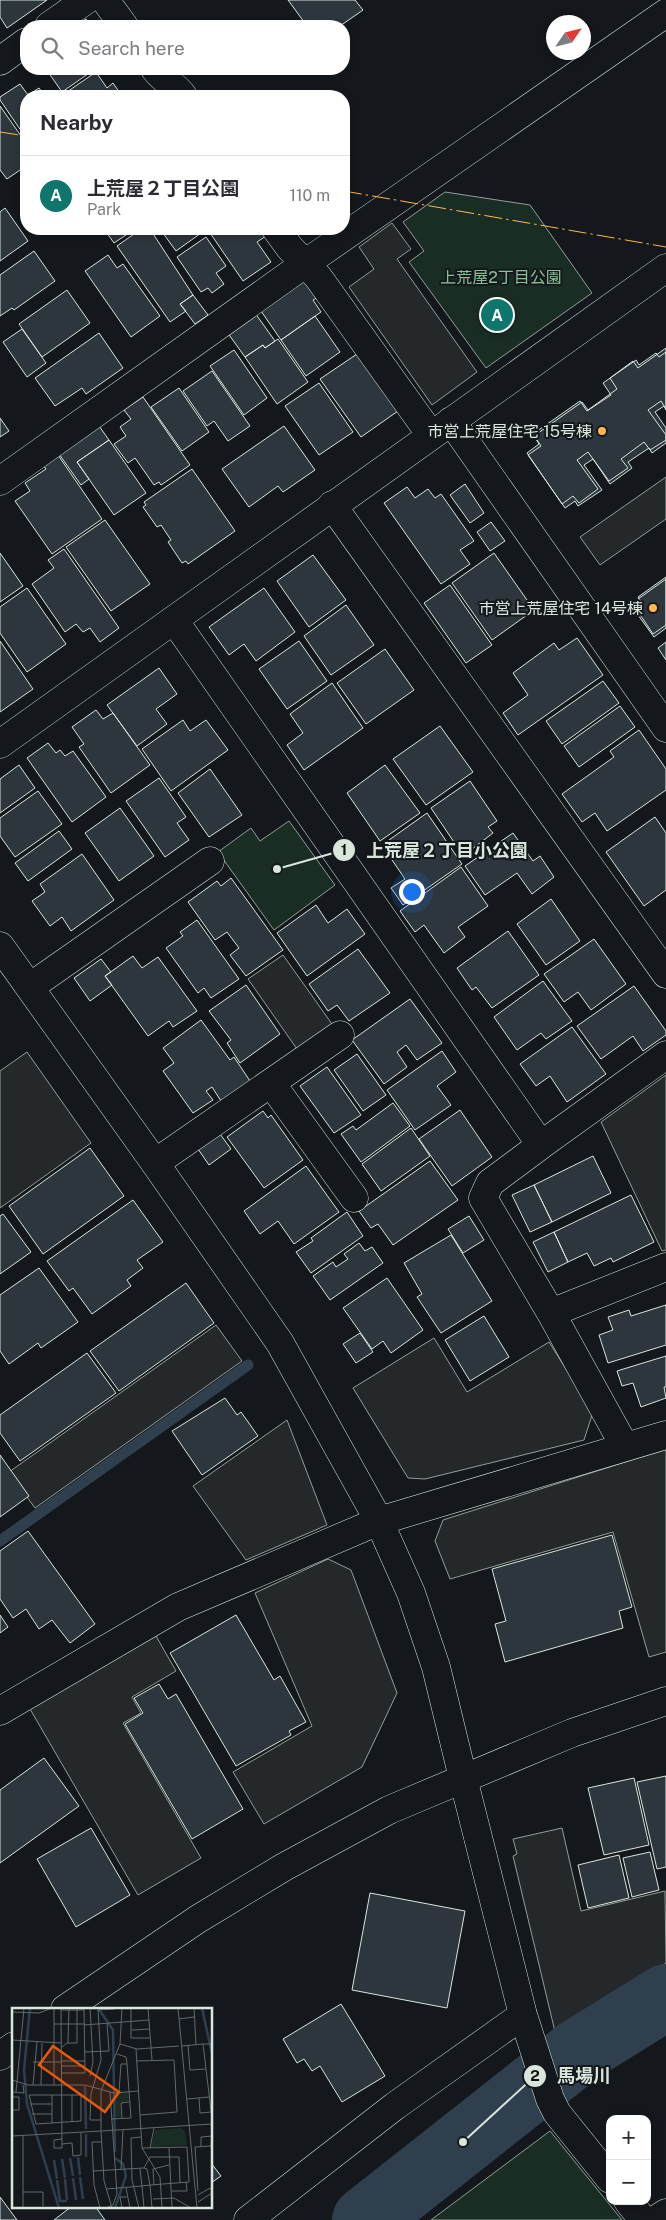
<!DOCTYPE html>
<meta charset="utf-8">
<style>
:root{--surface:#fff;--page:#f7f7f7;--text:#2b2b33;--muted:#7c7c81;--line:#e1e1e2;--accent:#0f766e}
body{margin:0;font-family:"Public Sans","Noto Sans JP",sans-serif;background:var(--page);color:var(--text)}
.controls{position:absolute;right:15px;bottom:15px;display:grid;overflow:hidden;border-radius:10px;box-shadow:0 2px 8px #0003}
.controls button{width:45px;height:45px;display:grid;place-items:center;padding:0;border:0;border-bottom:1px solid var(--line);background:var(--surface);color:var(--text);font:25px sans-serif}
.compass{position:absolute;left:546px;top:15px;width:45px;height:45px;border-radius:50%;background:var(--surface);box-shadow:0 2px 8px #0003;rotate:55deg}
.you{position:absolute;left:411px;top:891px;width:18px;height:18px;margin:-12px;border:4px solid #fff;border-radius:50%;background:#1a73e8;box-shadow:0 0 0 8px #1a73e833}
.badge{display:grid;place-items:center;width:32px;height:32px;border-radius:50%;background:var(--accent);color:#fff;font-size:16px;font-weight:700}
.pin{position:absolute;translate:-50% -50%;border:2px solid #fff;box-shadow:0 1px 5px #0006}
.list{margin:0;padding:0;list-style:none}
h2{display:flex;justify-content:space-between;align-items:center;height:65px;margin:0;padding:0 20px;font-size:21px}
h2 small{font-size:16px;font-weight:400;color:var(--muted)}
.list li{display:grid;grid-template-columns:32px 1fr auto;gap:15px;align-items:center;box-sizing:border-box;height:80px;padding:0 20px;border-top:1px solid var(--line)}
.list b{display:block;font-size:19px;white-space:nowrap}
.list p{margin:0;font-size:16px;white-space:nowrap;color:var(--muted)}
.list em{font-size:16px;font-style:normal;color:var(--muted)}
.icon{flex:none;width:28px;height:28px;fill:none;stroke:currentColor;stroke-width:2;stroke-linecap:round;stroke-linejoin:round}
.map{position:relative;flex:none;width:666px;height:2220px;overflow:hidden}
.search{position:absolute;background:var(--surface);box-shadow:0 2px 8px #0003;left:20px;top:20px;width:330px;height:55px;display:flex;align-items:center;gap:12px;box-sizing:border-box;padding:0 18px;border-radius:20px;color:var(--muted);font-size:19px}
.panel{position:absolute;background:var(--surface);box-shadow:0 2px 8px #0003;left:20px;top:90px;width:330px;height:145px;border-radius:20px}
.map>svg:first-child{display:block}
.green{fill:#1a2d24;stroke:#939e99}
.parking{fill:#24282b;stroke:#939e99}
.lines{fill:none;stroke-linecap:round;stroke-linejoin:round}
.stream{stroke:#2f3f4d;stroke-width:11}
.river{stroke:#2f3f4d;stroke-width:66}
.building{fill:#2c363c;stroke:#d8e6dc}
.minor-casing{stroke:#d8e6dc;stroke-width:29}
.tertiary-casing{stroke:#d8e6dc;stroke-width:29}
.minor{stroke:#14181c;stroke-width:28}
.tertiary{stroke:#14181c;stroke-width:28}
.power{stroke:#ffb74d;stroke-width:1;stroke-dasharray:18 4 2.5 4;stroke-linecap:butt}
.poi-dot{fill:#ffb74d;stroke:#14181c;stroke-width:2}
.labels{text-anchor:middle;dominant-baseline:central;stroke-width:4;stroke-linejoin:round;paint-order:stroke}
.park-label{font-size:16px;fill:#8ac095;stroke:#14181c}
.poi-label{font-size:16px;fill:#d8e6dc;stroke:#14181c;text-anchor:end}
.inset-river{fill:none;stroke:#2f3f4d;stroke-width:2.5}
.inset-road{fill:none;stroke:#626a69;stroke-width:1}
.view{fill:#e8590c;fill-opacity:0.15;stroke:#e8590c;stroke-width:2.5}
.inset-edge{fill:none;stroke:#d8e6dc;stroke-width:2.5}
.leader{fill:none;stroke:#d8e6dc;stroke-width:2}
.callout-dot{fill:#d8e6dc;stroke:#14181c;stroke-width:2}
.mark-label{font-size:15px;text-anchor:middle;font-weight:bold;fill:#111}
.callout-label{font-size:18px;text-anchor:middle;font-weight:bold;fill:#d8e6dc;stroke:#14181c;stroke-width:4;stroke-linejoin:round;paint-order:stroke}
</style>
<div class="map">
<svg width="666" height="2220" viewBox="0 0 666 2220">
<rect width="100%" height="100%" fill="#14181c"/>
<path class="green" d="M 445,192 L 530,205 L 592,293 L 486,368 L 409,262 L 424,251 L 403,222 Z
M 289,821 L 335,885 L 274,930 L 218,852 L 251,828 L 260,841 Z
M 550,2131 L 622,2220 L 431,2220 Z"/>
<path class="parking" d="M 392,223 L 411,249 L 397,259 L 477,372 L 432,405 L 349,287 L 374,269 L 359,247 Z
M 666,477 L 666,519 L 600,565 L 580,537 Z
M 283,955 L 332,1024 L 297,1049 L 248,979 Z
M 27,1052 L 91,1143 L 0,1208 L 0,1071 Z
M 666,1075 L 666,1250 L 662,1251 L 601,1122 Z
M 216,1325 L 242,1361 L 35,1508 L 9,1472 Z
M 434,1338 L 467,1392 L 549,1342 L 593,1412 L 584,1440 L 425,1479 L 408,1478 L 353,1388 Z
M 287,1420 L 327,1525 L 246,1560 L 193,1486 Z
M 666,1449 L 666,1652 L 649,1657 L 613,1532 L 450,1579 L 435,1541 L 443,1520 Z
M 328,1559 L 351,1570 L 397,1693 L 362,1767 L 264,1824 L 233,1772 L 312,1726 L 255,1593 Z
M 156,1636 L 176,1671 L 132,1697 L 141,1713 L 123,1723 L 201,1858 L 138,1895 L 30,1709 Z
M 562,1828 L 581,1911 L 665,1891 L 666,1963 L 557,2040 L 513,1856 L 517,1854 L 513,1839 Z"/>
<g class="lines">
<path class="stream" d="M 0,1541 L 248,1365"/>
<path class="river" d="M 365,2220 L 579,2051 L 666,1997"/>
</g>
<path class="building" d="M 0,0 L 47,0 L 7,28 L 0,17 Z
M 288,0 L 355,0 L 363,10 L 340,26 L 307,26 Z
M 86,19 L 91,26 L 75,26 Z
M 46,69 L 95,69 L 62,92 Z
M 96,72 L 107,88 L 113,83 L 122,96 L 61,96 Z
M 20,84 L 28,95 L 39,88 L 45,96 L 26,96 L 26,138 L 0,100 L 0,97 Z
M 0,106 L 26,143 L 26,172 L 23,168 L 7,179 L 0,170 Z
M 5,208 L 28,241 L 0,261 L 0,212 Z
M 104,229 L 135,229 L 114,243 Z
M 141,229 L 150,229 L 193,295 L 180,304 L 186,311 L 170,322 L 117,246 Z
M 160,229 L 203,229 L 204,231 L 176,251 Z
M 210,229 L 261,229 L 266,236 L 257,242 L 271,262 L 243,281 L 208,230 Z
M 206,237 L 226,266 L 216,273 L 224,284 L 212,293 L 208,288 L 201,292 L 177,257 Z
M 34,251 L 55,281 L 14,310 L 12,308 L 0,316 L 0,275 Z
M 108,255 L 117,268 L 123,264 L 160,316 L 131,337 L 85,271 Z
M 306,280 L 318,297 L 313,300 L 321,312 L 281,340 L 261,311 Z
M 67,290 L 90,323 L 42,357 L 19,324 Z
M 193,295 L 208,315 L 195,324 L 180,304 Z
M 255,313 L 275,341 L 265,348 L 263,345 L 245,357 L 227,332 Z
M 315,316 L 340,352 L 306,376 L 281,340 Z
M 22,329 L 46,363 L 27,377 L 3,342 Z
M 99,333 L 123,368 L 86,394 L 82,388 L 55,406 L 35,378 Z
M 278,339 L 308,382 L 277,404 L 245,357 L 263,345 L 265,348 Z
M 666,348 L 666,409 L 661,401 L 648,410 L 666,435 L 666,440 L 650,450 L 644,442 L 621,459 L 628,468 L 609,481 L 588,452 L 577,460 L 598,489 L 579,503 L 573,496 L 562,504 L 527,453 L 539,444 L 534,436 L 582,402 L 588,410 L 617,389 L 610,378 L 633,361 L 638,368 Z
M 234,350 L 267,398 L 244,415 L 210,366 Z
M 666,352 L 666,410 L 664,406 L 655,412 L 666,428 L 666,443 L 652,453 L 649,448 L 628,462 L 632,468 L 610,484 L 593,459 L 584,465 L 602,490 L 578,506 L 575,501 L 565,508 L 528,455 L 541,446 L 533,434 L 580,401 L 587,411 L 611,395 L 603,383 L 636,360 L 639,365 L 656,353 L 659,357 Z
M 357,354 L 398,411 L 361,437 L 320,379 Z
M 212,371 L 250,426 L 228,441 L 214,421 L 207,426 L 183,391 Z
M 319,383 L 353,432 L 319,455 L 285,406 Z
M 179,388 L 209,432 L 182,451 L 151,407 Z
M 143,397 L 190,465 L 161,485 L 159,482 L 154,485 L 135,458 L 128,463 L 114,444 L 126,436 L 120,427 L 131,419 L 124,410 Z
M 0,418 L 9,431 L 0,437 Z
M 99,426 L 109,440 L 77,462 L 89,479 L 81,485 L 59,454 Z
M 284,426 L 315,470 L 283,492 L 278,486 L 249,507 L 222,469 Z
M 109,440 L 146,493 L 114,515 L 77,462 Z
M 58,455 L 102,519 L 52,554 L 15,501 L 30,491 L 25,483 L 46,469 L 43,465 Z
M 192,469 L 235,531 L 188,564 L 186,561 L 182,563 L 168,542 L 171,540 L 161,525 L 157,527 L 143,507 L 146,505 L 144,502 Z
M 465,484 L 484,513 L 470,523 L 450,495 Z
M 407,487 L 415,498 L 428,489 L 435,498 L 441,494 L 474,541 L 460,550 L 470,564 L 441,584 L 384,503 Z
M 105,520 L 150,584 L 111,611 L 66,547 Z
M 491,522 L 505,541 L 490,551 L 477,532 Z
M 64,549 L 119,628 L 100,642 L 90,628 L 83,632 L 76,624 L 65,632 L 32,584 L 54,568 L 48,560 Z
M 0,553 L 23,586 L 0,602 Z
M 494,553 L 534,610 L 492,640 L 452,583 Z
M 313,555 L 346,600 L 309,627 L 277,581 Z
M 666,577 L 666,628 L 654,637 L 635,611 L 643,605 L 638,597 Z
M 666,579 L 666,625 L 653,634 L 635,607 L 640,603 L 638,599 Z
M 450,585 L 492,645 L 466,663 L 424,603 Z
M 27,588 L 66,644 L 27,672 L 0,633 L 0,607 Z
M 264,588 L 295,632 L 256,661 L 244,644 L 229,655 L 209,627 Z
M 346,605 L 374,645 L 331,675 L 304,636 Z
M 577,638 L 603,675 L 518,735 L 503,713 L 528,695 L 513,673 L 554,643 L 559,650 Z
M 0,641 L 33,689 L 0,712 Z
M 299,641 L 327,681 L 287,709 L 259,669 Z
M 666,642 L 666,660 L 658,648 Z
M 385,649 L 414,690 L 366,724 L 337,683 Z
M 159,668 L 177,694 L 156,709 L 167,724 L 137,746 L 107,705 Z
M 603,681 L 619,703 L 562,744 L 546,721 Z
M 332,683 L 363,728 L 304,770 L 287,745 L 303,733 L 290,714 Z
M 620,706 L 635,727 L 579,767 L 564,746 Z
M 96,710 L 103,719 L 113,713 L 150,765 L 111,793 L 79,747 L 84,744 L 72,727 Z
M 183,720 L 190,731 L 206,720 L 228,750 L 171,791 L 142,749 Z
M 440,726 L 473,772 L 426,805 L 393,759 Z
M 639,730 L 666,769 L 666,790 L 607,831 L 595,813 L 582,822 L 562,794 L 614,757 L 610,751 Z
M 48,743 L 56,753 L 60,750 L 65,756 L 73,751 L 106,797 L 72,822 L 27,758 Z
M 19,765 L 35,788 L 0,813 L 0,779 Z
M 385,765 L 420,813 L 380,841 L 347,793 Z
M 210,769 L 242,815 L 209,837 L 178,793 Z
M 159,778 L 186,817 L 177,823 L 189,840 L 165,857 L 126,801 Z
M 470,781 L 497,821 L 488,827 L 493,833 L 472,849 L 467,842 L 458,848 L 431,808 Z
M 38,791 L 62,824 L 15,857 L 0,836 L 0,818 Z
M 120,808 L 154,856 L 119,881 L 85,833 Z
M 427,813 L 462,864 L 403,905 L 391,888 L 405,879 L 390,857 L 397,851 L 389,840 Z
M 655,817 L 666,833 L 666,890 L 644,906 L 606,852 Z
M 59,831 L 72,849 L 28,881 L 15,863 Z
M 513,833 L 533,861 L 540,856 L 554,877 L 532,894 L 517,873 L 485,895 L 465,866 Z
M 82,854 L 114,900 L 71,931 L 62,917 L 50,926 L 32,901 L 45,892 L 40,884 Z
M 461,867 L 488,906 L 458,927 L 465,937 L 444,953 L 424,925 L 415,932 L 400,911 Z
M 231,878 L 283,950 L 246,976 L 230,955 L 239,948 L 227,932 L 215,940 L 188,902 L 217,881 L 221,886 Z
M 551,899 L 580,941 L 546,965 L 517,924 Z
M 316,905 L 328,923 L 347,909 L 365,934 L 307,976 L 277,933 Z
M 197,920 L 239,979 L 211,998 L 204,988 L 198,993 L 166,948 L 183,936 L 180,932 Z
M 508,931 L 539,975 L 492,1008 L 476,987 L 472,990 L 457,968 Z
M 594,939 L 626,984 L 591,1010 L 578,992 L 564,1002 L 544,974 Z
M 358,949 L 390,993 L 349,1021 L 337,1005 L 328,1011 L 309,984 Z
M 133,956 L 142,968 L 158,957 L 197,1011 L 173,1027 L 169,1021 L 148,1036 L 105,976 Z
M 101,959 L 111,972 L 105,976 L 112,985 L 90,1001 L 74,978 Z
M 543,981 L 572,1021 L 546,1039 L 541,1033 L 517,1050 L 494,1017 Z
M 246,985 L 280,1034 L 240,1063 L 227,1043 L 231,1040 L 209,1011 Z
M 634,986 L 666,1031 L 666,1035 L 643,1051 L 633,1036 L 601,1059 L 577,1026 Z
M 410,999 L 442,1043 L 417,1060 L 406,1045 L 397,1052 L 407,1067 L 384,1084 L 352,1040 Z
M 201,1020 L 230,1060 L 234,1057 L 250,1081 L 221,1101 L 212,1087 L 206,1091 L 213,1100 L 193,1113 L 163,1071 L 174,1063 L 163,1048 Z
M 572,1027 L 606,1074 L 567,1102 L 550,1076 L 536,1086 L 520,1064 Z
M 442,1051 L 456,1072 L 437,1086 L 451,1105 L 415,1130 L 387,1090 Z
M 357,1054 L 386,1095 L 363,1111 L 334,1070 Z
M 327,1067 L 361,1115 L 334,1133 L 300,1086 Z
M 393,1103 L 410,1126 L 361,1162 L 341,1134 L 353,1126 L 356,1130 Z
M 460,1110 L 492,1157 L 452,1186 L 419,1139 Z
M 263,1111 L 268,1118 L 271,1115 L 303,1160 L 264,1188 L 227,1137 Z
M 411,1128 L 430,1156 L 381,1191 L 362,1164 Z
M 220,1134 L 231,1149 L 209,1165 L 198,1149 Z
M 90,1148 L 124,1196 L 43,1254 L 9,1206 Z
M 593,1156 L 611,1193 L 552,1222 L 534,1185 Z
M 430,1161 L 458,1200 L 393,1245 L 378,1224 L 371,1228 L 359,1211 Z
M 306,1166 L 339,1212 L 294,1244 L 278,1221 L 260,1234 L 244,1211 Z
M 534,1185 L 552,1222 L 530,1232 L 512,1195 Z
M 631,1195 L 654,1242 L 613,1262 L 611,1258 L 594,1266 L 587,1253 L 568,1262 L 554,1232 Z
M 133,1200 L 163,1242 L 137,1260 L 143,1268 L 127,1280 L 131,1286 L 92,1314 L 73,1288 L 69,1291 L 47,1261 Z
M 347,1212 L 363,1236 L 311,1273 L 296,1252 L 313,1241 L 311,1238 Z
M 3,1214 L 31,1252 L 0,1274 L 0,1216 Z
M 469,1216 L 484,1240 L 463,1253 L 448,1229 Z
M 554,1232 L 568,1262 L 548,1272 L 533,1242 Z
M 451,1235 L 492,1301 L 441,1333 L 417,1297 L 422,1294 L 404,1263 Z
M 359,1243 L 365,1251 L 372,1247 L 383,1263 L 330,1300 L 313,1276 L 333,1262 L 336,1267 L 348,1259 L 344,1254 Z
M 39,1268 L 78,1322 L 41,1348 L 38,1343 L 9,1364 L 0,1351 L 0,1295 Z
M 387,1278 L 423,1330 L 391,1353 L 383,1341 L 372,1349 L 343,1308 Z
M 186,1283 L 214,1323 L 119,1391 L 90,1351 Z
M 666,1305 L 666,1345 L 608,1363 L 599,1335 L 613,1330 L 608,1317 L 629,1310 L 631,1316 Z
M 484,1316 L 509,1357 L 470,1381 L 445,1340 Z
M 360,1333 L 373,1352 L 356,1363 L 343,1344 Z
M 87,1353 L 116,1393 L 20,1461 L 0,1433 L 0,1415 Z
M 666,1356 L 666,1387 L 664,1387 L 666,1398 L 641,1407 L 633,1383 L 622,1386 L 617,1371 Z
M 225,1398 L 237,1415 L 241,1412 L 258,1436 L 202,1475 L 172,1431 Z
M 0,1455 L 29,1496 L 0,1517 Z
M 28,1531 L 95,1624 L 70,1643 L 52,1620 L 39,1629 L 26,1609 L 13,1618 L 0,1599 L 0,1551 Z
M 612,1535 L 632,1607 L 619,1611 L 623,1628 L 505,1662 L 495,1624 L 506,1621 L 492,1569 Z
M 0,1615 L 8,1627 L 0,1633 Z
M 236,1615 L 274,1680 L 280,1676 L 306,1722 L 289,1731 L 291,1735 L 236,1766 L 170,1653 Z
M 159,1684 L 168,1699 L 176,1694 L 243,1809 L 192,1839 L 125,1724 L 143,1713 L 134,1698 Z
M 44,1758 L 79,1806 L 0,1863 L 0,1790 Z
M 666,1776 L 666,1867 L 657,1869 L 637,1782 Z
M 634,1778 L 649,1845 L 604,1855 L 588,1788 Z
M 91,1828 L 130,1895 L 76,1927 L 37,1859 Z
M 650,1852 L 659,1890 L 632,1897 L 623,1858 Z
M 619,1855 L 629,1898 L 588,1908 L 578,1865 Z
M 370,1893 L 465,1911 L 447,2008 L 352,1990 Z
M 341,2004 L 385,2076 L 342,2102 L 320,2066 L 312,2071 L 304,2059 L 297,2063 L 283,2039 Z
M 211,2163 L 221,2176 L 211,2183 Z
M 0,2197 L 17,2220 L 0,2220 Z
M 72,2206 L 95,2206 L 105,2220 L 54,2220 Z"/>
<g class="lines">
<g class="minor-casing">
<path id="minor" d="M 105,0 L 124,26
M 49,26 L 86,0
M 0,61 L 26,42
M 155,69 C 163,80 175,85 183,96
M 276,229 L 290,248 L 318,277 L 431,435
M 451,421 L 666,728
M 0,481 L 306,263 L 666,13
M 332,505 L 666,974
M 174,620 L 541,1145 L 666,1055
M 30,987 L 210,861
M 271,1083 L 354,1198
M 541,1145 L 490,1183 L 483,1198 L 551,1313 L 625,1447
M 155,1163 L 340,1035
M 551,1313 L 666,1267
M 0,1711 L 178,1607 L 379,1521 L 666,1435
M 463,1778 L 523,2015 L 550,2099 L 557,2113 L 610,2179
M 628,2201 L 643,2220
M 248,2220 L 395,2106 L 523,2015
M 655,2220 L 666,2213"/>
</g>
<g class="tertiary-casing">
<path id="tertiary" d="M 0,744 L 666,268
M 0,946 L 155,1163 L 280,1343 L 379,1521 L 411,1593 L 436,1667 L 463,1778
M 65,2009 L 198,1919 L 284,1867 L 389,1810 L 572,1733 L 666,1701
M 0,2056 L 14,2046"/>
</g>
<use href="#minor" class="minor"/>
<use href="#tertiary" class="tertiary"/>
<path class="power" d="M 0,132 L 26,136
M 344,191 L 666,247"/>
</g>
<g class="poi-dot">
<circle cx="602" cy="431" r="5"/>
<circle cx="653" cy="608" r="5"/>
</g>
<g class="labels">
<g class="park-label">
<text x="501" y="277">上荒屋2丁目公園</text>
</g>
<g class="poi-label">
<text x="592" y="431">市営上荒屋住宅 15号棟</text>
<text x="643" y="608">市営上荒屋住宅 14号棟</text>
</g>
</g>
<g transform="translate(12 2008)">
<rect width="200" height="200" fill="#14181c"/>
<path d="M 116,84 L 117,93 L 108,94 L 109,109 L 103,109 L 102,85 ZM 169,120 L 173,123 L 175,137 L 139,139 L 143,122 Z" fill="#1a2d24"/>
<path class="inset-river" d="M 18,0 L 12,62 L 15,96 L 47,200M 86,0 L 101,22 L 103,144M 190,0 L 200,46M 73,78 L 74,121M 74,126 L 74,149M 66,149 L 68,167M 58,150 L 61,168M 50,151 L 53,170M 42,152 L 45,171M 68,169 L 71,191M 61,170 L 64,192M 53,171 L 55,192M 45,172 L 48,193 L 55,193M 103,200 L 114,168 L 111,156 L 103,150"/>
<path class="inset-road" d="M 42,0 L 42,77M 49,0 L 50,140 L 42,140 L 42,132 L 50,131M 78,0 L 81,54 L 78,68M 110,0 L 108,36 L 89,83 L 89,123 L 200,116M 119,0 L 119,30 L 138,30M 136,0 L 140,52M 166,0 L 185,200M 182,0 L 184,37M 49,2 L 72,2M 0,4 L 27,5 L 40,0M 167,11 L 182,9M 42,16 L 72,16M 72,17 L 137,12M 120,22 L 138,21M 0,32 L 49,35M 56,35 L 57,0M 108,36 L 125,41 L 167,38M 200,36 L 191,36 L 200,111M 176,37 L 178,62M 170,38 L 191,36M 50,39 L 55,35 L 65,35 L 65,0M 124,41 L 130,140 L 148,169 L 150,200M 72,44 L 97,43 L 95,15M 105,46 L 114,49 L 115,56 L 109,56 L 107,84M 49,53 L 73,53M 124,53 L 162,52 L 165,104 L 128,107M 21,54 L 49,54M 49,58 L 73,58M 178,62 L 194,61M 50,65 L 73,65 L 72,0M 0,72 L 16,77 L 73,77 L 102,85 L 126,83M 21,77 L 25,34M 29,77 L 30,35M 0,84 L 12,85 L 11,77M 4,84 L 12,0M 17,87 L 69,87 L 69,113 L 24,116 ZM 40,87 L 40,115M 60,87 L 60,113M 0,89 L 7,89 L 7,102 L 0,102M 187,90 L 188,105 L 199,104M 175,91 L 197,89M 18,96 L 40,96M 20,106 L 40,106M 110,110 L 109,95 L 117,94M 99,111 L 119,110 L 115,56M 89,112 L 78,112 L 79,86 L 89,52 L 86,2 L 102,1M 11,127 L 11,200M 0,128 L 89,123 L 92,173 L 100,200M 50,136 L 60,135 L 61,148 L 69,147 L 69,124M 189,138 L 189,129 L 200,128M 138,140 L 142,120M 157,140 L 160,200M 132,160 L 138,149 L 167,149 L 168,175M 128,161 L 130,178 L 138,177 L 140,200M 109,162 L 111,121M 81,163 L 132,160 L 135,161 L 138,177 L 177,174 L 175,139 L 130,140M 142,177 L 141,161 L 157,157M 114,180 L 118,200M 94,181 L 130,178 L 132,200M 160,183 L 175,183 L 174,174M 186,183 L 183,139 L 199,138 L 200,126M 11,184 L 31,184 L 31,198M 186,187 L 198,180 L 200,183M 141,191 L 162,190 L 179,200M 186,194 L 200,185M 88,200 L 82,177 L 80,134 L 90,134M 94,200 L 101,197 L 105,186 L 98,84M 110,200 L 108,189 L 115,189M 127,200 L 120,172 L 119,130 L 129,129"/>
<path class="view" d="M 41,38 L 107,84 L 93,104 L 27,57 Z"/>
<rect width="200" height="200" class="inset-edge"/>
</g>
<path class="leader" d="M277 869L344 850M463 2142L535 2076"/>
<g class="callout-dot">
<circle cx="277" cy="869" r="5"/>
<circle cx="463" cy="2142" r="5"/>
<circle cx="344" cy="850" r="12"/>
<circle cx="535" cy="2076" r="12"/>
</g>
<g class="mark-label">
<text x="344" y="855">1</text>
<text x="535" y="2081">2</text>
</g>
<g class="callout-label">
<text x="447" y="857">上荒屋２丁目小公園</text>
<text x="584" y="2082">馬場川</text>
</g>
</svg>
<div class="controls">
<button>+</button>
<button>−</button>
</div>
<svg class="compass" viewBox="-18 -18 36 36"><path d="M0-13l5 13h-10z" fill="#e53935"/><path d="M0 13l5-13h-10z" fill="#7c7c81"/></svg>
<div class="you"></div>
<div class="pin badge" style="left:497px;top:315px">A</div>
<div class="search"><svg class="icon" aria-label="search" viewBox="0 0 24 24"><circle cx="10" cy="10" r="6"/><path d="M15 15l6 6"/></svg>Search here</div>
<section class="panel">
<h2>Nearby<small></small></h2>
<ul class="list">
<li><span class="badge">A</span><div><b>上荒屋２丁目公園</b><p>Park</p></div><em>110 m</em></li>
</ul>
</section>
</div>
